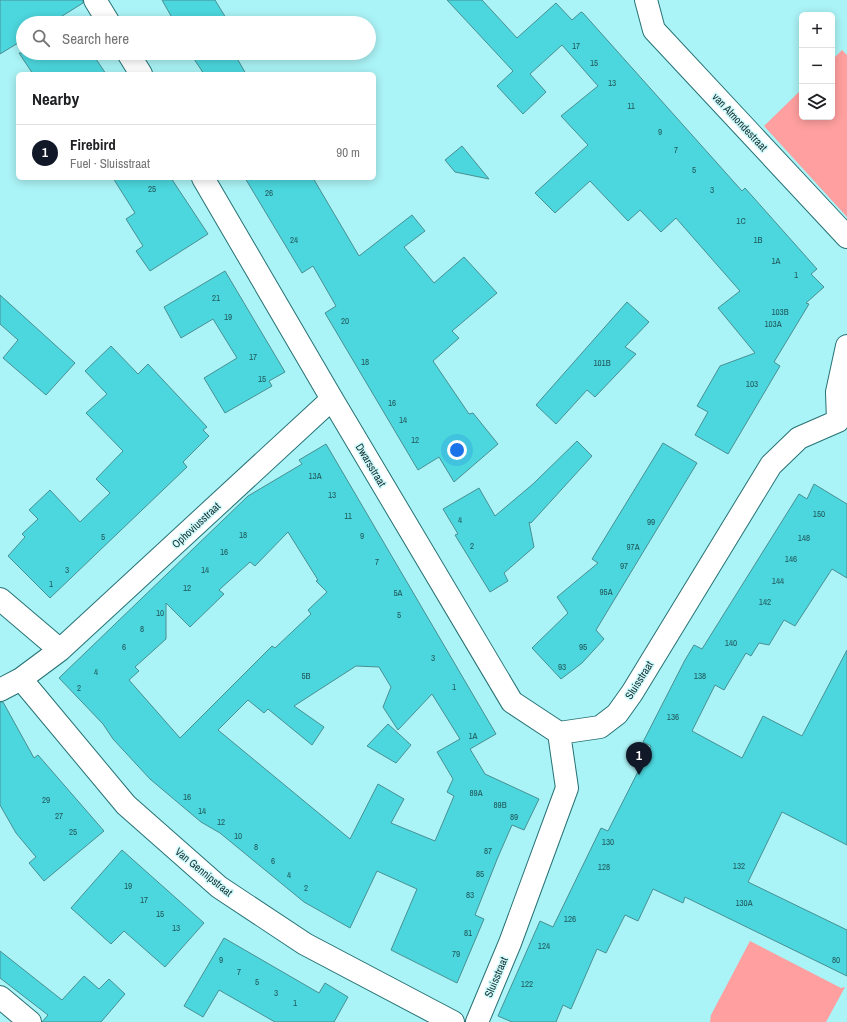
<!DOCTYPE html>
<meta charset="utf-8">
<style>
:root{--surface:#fff;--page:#f6f6f6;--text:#202124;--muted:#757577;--line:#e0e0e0;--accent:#111827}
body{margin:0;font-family:"Archivo Narrow",sans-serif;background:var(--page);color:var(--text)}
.controls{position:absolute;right:12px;top:12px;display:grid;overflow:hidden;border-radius:6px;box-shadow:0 2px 10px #0003}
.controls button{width:36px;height:36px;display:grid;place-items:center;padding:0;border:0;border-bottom:1px solid var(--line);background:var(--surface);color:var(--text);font:20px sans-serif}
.you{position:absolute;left:457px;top:450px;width:14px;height:14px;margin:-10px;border:3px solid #fff;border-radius:50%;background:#1a73e8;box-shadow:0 0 0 6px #1a73e833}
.badge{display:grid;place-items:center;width:26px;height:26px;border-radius:50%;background:var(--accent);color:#fff;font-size:13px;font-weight:700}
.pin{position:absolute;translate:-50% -33px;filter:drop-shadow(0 1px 2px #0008)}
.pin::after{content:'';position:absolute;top:21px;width:14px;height:12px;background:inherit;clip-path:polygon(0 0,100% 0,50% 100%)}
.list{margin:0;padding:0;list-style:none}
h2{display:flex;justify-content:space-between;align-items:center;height:52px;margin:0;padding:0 16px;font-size:17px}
h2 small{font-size:13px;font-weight:400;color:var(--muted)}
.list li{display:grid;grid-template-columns:26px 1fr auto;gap:12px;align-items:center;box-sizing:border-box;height:56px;padding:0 16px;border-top:1px solid var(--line)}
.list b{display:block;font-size:15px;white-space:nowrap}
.list p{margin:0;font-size:13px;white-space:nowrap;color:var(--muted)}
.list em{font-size:13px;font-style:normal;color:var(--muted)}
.icon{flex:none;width:22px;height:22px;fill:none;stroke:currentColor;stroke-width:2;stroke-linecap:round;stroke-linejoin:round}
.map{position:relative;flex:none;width:847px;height:1022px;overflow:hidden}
.search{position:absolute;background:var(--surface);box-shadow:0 2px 10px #0003;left:16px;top:16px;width:360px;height:44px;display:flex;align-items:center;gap:10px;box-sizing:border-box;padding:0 14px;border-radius:22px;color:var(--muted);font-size:15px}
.panel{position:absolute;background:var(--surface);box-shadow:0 2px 10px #0003;left:16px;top:72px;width:360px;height:108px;border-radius:6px}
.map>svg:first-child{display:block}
.green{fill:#ff9f9f}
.building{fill:#4cd7de;stroke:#489093;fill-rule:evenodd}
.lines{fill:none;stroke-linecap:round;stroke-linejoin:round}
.street-casing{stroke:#277275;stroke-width:24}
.street{stroke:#fff;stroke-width:22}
.labels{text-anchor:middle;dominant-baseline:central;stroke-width:3;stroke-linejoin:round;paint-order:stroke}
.number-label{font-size:9px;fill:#215a5d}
.street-label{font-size:11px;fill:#133132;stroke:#d0fafc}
</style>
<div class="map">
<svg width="847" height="1022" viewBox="0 0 847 1022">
<rect width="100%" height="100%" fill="#aaf3f6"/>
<path class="green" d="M 842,50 L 847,55 L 847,217 L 764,126 L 802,89 L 802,117 L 832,117 L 832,60 Z
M 750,941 L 841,988 L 845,987 L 826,1022 L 710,1022 L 711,1015 Z"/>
<path class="building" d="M 0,0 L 83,0 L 83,3 L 51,23 L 23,23 L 23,40 L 0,54 Z
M 162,0 L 215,0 L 229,23 L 175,23 Z
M 447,0 L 482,0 L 517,38 L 556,3 L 572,20 L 581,12 L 583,13 L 742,191 L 745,188 L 817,269 L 811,274 L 824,287 L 806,303 L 809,304 L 774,362 L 780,366 L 728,454 L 695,435 L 708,412 L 697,406 L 720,366 L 755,353 L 718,308 L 740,291 L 676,218 L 661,232 L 640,210 L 628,221 L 590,181 L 555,213 L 535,193 L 588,145 L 561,116 L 598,86 L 562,45 L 530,74 L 546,92 L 523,114 L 497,86 L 513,71 Z
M 19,53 L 92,53 L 106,74 L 33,74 Z
M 190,53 L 234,53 L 246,74 L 204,74 Z
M 462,146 L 489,179 L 455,172 L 445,160 Z
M 113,178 L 171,178 L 208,234 L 150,271 L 136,251 L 143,246 L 126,219 L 135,213 Z
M 245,178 L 313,178 L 359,256 L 412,215 L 425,231 L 404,247 L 434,283 L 464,257 L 497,293 L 452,331 L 459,338 L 433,361 L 469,414 L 473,413 L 498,444 L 454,482 L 439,457 L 418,470 L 325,313 L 336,306 L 313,266 L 302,273 Z
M 225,271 L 285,372 L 269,381 L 272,386 L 225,413 L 204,378 L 237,358 L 213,319 L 181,338 L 164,307 Z
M 0,295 L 75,363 L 46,395 L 3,358 L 18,340 L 0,324 Z
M 627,302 L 649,322 L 625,347 L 636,354 L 595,397 L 587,390 L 556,424 L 536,405 Z
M 111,346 L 138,374 L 148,364 L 207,427 L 203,430 L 209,436 L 183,462 L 187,467 L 50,598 L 8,556 L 25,537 L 22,534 L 38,519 L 29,510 L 50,490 L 80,522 L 110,493 L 96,479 L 123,451 L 86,413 L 107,394 L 85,371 Z
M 577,441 L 592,456 L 531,523 L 529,522 L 534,547 L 504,573 L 508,581 L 490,592 L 455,535 L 458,534 L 443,509 L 479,488 L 495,516 L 533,484 Z
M 663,443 L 697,463 L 596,630 L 604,639 L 582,663 L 561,679 L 532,648 L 568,613 L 557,597 L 598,563 L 592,559 Z
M 326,444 L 496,734 L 470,749 L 485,774 L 539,799 L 524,830 L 512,825 L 498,857 L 475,915 L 484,919 L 457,983 L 391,950 L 417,889 L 377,871 L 350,928 L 304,902 L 220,833 L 201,822 L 150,779 L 113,739 L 103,724 L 59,678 L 248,496 L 302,464 L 299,460 ZM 288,532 L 318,580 L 316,581 L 327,592 L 308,610 L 311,614 L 275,648 L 272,646 L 180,738 L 129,680 L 139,671 L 135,667 L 166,639 L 166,603 L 190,627 L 224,594 L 219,590 L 250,562 L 255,566 ZM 356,666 L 379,667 L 391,687 L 383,707 L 398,730 L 432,694 L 460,739 L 437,752 L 453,779 L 447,792 L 454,796 L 435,841 L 391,823 L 404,799 L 378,784 L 350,839 L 218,730 L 248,700 L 264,713 L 268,709 L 312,745 L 324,727 L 294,706 Z
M 814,484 L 847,504 L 847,578 L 832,569 L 795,626 L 784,620 L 769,645 L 759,643 L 751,656 L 746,653 L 724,690 L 715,685 L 692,731 L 742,758 L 763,716 L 802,736 L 847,650 L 847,845 L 782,812 L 748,882 L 847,930 L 847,976 L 685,897 L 683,903 L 653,889 L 638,921 L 625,915 L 606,953 L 597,949 L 571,1009 L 563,1005 L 556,1022 L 512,1022 L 498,1016 L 540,921 L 553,927 L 601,828 L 608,831 L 651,746 L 643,742 L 685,660 L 694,645 L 702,649 L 799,494 L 807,499 Z
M 0,702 L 3,702 L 34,758 L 38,755 L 104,831 L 44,881 L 29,863 L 36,857 L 16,833 L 0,805 Z
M 388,724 L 411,745 L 396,763 L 367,746 Z
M 122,850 L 204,923 L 165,967 L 124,931 L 111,944 L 71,908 Z
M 224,938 L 319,993 L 325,983 L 348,997 L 334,1022 L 275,1022 L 219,990 L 203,1017 L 184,1006 Z
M 0,951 L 62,1000 L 84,976 L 99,989 L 109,979 L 125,994 L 101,1022 L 42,1022 L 48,1015 L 0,978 Z"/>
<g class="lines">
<g class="street-casing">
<path id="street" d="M 95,0 L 109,23
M 646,0 L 654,30 L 847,237
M 128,53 L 141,74
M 203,178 L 332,399 L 512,702 L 559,733
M 838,421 L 837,392 L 847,346
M 0,599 L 60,650 L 21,679 L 0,690
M 60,650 L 332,399
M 21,679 L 126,805 L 219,887 L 305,944 L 453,1022
M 559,733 L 600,727 L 617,714 L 632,693 L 771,465 L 799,438 L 838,421
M 0,997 L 30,1022
M 477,1022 L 510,943 L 567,788 L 559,733"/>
</g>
<use href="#street" class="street"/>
</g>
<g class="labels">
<g class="number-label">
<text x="576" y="46">17</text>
<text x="594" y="63">15</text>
<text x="612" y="83">13</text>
<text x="631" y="106">11</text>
<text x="660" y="132">9</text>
<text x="676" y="150">7</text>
<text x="694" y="170">5</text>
<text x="152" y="189">25</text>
<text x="712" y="190">3</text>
<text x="269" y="193">26</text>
<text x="741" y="221">1C</text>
<text x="294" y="240">24</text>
<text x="758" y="240">1B</text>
<text x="776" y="261">1A</text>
<text x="796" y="275">1</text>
<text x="216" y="298">21</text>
<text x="780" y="312">103B</text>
<text x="228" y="317">19</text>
<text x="345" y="321">20</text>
<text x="773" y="324">103A</text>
<text x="253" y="357">17</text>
<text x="365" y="362">18</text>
<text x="602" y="363">101B</text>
<text x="262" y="379">15</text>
<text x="752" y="384">103</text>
<text x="392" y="403">16</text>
<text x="403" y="420">14</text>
<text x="415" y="440">12</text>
<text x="315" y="476">13A</text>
<text x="332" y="495">13</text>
<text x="819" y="514">150</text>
<text x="348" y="516">11</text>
<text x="460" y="520">4</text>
<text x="651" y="522">99</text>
<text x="243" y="535">18</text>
<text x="362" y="536">9</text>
<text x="103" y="537">5</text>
<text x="804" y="538">148</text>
<text x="472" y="546">2</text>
<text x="633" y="547">97A</text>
<text x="224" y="552">16</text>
<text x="791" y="559">146</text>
<text x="377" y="562">7</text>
<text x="624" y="566">97</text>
<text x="67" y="570">3</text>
<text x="205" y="570">14</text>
<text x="778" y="581">144</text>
<text x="51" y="584">1</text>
<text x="187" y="588">12</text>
<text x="606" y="592">95A</text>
<text x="398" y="593">5A</text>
<text x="765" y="602">142</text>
<text x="160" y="613">10</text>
<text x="399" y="615">5</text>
<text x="142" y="629">8</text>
<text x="731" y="643">140</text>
<text x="124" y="647">6</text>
<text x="583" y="647">95</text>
<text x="433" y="658">3</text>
<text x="562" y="667">93</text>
<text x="96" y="672">4</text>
<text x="306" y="676">5B</text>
<text x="700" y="676">138</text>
<text x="454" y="687">1</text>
<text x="79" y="688">2</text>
<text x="673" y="717">136</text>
<text x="473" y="736">1A</text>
<text x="476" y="793">89A</text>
<text x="187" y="797">16</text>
<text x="46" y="800">29</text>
<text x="500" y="805">89B</text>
<text x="202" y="811">14</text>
<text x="59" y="816">27</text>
<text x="514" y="817">89</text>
<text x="221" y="822">12</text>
<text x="73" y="832">25</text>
<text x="238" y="836">10</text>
<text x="608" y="842">130</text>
<text x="256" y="847">8</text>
<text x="488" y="851">87</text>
<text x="273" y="861">6</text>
<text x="739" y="866">132</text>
<text x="604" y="867">128</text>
<text x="480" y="874">85</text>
<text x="289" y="875">4</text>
<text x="128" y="886">19</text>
<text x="306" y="888">2</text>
<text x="470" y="895">83</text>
<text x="144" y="900">17</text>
<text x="744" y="903">130A</text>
<text x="160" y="914">15</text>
<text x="570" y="919">126</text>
<text x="176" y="928">13</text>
<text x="468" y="933">81</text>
<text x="544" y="946">124</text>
<text x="456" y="954">79</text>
<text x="221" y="960">9</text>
<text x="836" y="960">80</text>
<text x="239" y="972">7</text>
<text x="257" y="982">5</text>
<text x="527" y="984">122</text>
<text x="276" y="993">3</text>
<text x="295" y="1003">1</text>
</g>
<g class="street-label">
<text transform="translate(740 122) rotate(47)">van Almondestraat</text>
<text transform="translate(371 465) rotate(59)">Dwarsstraat</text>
<text transform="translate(196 525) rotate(-43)">Ophoviusstraat</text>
<text transform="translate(639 680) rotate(-58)">Sluisstraat</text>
<text transform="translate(204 872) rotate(39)">Van Gennipstraat</text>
<text transform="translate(496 977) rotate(-67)">Sluisstraat</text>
</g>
</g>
</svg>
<div class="controls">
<button>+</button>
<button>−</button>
<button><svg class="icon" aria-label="layers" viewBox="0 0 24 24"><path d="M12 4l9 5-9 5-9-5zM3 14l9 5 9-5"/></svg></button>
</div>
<div class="you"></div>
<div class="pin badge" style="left:639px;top:775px">1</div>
<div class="search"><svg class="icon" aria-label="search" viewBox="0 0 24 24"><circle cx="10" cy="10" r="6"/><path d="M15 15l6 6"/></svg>Search here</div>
<section class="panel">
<h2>Nearby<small></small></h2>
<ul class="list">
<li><span class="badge">1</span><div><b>Firebird</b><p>Fuel · Sluisstraat</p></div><em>90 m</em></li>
</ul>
</section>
</div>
